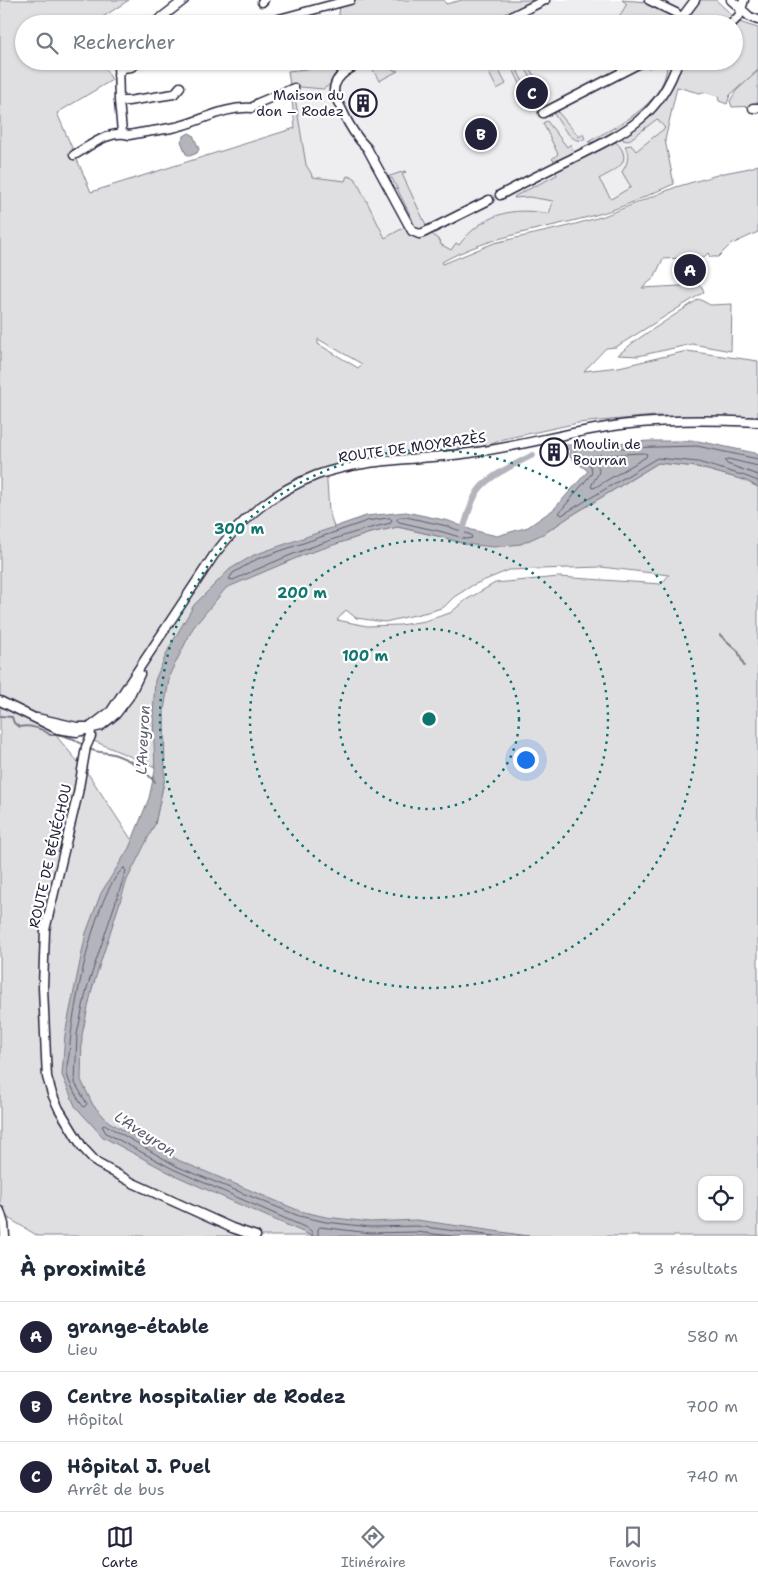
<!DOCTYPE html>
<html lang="fr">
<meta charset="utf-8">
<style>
:root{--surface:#fff;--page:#f6f6f7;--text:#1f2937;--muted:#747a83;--line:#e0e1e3;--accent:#22223b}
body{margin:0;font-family:"Shantell Sans",sans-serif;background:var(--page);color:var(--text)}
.controls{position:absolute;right:15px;bottom:15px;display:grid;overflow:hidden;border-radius:10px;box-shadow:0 1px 4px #0004}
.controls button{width:45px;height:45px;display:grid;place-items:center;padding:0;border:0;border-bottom:1px solid var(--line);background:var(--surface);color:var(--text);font:25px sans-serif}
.you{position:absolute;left:525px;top:759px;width:18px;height:18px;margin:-12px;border:4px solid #fff;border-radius:50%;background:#1a73e8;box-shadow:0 0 0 8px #1a73e833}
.badge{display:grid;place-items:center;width:32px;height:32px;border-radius:50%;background:var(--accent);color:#fff;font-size:16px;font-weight:700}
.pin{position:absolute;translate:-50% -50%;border:2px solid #fff;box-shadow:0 1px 5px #0006}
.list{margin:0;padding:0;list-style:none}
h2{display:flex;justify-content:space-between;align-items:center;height:65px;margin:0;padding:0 20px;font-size:21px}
h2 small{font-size:16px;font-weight:400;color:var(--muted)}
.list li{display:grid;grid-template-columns:32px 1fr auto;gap:15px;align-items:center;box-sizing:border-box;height:70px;padding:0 20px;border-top:1px solid var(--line)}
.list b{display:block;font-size:19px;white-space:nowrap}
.list p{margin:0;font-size:16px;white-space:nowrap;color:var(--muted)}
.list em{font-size:16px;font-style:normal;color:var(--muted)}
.icon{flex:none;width:28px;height:28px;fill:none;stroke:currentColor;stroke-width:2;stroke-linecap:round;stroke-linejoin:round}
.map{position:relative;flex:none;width:758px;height:1236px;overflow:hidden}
.search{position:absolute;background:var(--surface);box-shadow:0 1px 4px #0004;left:15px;right:15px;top:15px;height:55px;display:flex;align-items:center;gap:12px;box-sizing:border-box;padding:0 18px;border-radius:28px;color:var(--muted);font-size:19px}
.sheet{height:275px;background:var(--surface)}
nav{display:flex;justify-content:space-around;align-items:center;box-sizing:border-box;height:70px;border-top:1px solid var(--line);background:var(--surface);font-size:14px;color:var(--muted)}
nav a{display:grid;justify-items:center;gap:2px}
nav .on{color:var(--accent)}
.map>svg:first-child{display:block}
.built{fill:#eeeef1}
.green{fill:#dfdfe2;stroke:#80808e;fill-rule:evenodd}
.water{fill:#b4b4bc;stroke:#7a7a88}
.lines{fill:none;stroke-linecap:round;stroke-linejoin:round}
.shore{stroke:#5c5c6f;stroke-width:1}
.stream{stroke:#7a7a88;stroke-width:2}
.canal{stroke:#b4b4bc;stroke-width:6}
.minor-casing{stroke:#22223b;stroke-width:11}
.minor{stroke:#fff;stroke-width:8}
.ring{fill:none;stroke:#0f766e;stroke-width:2.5;stroke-dasharray:2.5 5}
.labels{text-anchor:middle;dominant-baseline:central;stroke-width:4.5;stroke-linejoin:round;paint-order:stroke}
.poi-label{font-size:14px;fill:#22223b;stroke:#fff;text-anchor:end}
.street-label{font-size:14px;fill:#22223b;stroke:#fff}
.water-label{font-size:15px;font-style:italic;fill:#5c5c6f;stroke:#fff}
.centre{fill:#0f766e;stroke:#fff;stroke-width:2.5}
.ring-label{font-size:15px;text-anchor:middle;font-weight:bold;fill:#0f766e;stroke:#fff;stroke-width:4.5;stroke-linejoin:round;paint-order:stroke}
</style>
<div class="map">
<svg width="758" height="1236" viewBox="0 0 758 1236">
<rect width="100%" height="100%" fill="#fff"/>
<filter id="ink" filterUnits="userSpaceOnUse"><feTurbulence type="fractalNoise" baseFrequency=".02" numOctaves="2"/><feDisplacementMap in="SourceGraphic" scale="10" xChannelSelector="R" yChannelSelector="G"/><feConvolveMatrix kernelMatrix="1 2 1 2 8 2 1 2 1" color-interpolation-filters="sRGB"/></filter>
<g filter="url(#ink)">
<path class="built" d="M 462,0 L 716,0 L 739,22 L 758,28 L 758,70 L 727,98 L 704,92 L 699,93 L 677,87 L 665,140 L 674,184 L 602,213 L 493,240 L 472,248 L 442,262 L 312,261 L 288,71 L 333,66 L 334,61 L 734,61 L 734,24 L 423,24 Z"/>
<path class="green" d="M 0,0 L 129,0 L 92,24 L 24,24 L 24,61 L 101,61 L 112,80 L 57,113 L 91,192 L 295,128 L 291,91 L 294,91 L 306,165 L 311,173 L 312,177 L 345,181 L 347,176 L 355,178 L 385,238 L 405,227 C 413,239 419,237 431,233 L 441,242 L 440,244 L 451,250 L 456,243 L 459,245 C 483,214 512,206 549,214 L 553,201 L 529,197 L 514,198 L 515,196 L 557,175 L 555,170 L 613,141 C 618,143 619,145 622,150 C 630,166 610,172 599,179 L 611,199 L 631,187 L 622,172 C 628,162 630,157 625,146 L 631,145 L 636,151 L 665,128 L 657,119 L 628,141 L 623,140 L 623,136 C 653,116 670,95 683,61 L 734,61 L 734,25 L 739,22 L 758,28 L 758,70 L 730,95 L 727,104 L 719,101 L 718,96 L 704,92 L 699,93 L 677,87 L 665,140 L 674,184 C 650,194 625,207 599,214 C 547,229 490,235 442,262 L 443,264 L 494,243 L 565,227 L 604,216 L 676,187 L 724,173 L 750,168 L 758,165 L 758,232 L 730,245 L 718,257 L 710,257 L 708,253 L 704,257 L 663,259 L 654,278 L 642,288 L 699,285 L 702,287 L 704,292 L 616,347 L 606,348 L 584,371 L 619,367 L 687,351 L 758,361 L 758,417 L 655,416 L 578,423 L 504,439 L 487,446 L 410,453 L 326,468 L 329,511 L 339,543 L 370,533 L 397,527 L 442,537 L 465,544 L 545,533 L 569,517 L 658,463 L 697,467 L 744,480 L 758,487 L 758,1236 L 38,1236 L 0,1213 ZM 318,339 L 362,364 L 358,368 L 318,344 ZM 601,567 L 669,575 L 661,584 L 559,577 L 495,583 L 466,600 L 450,613 L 425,621 L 400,625 L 367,626 L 337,620 L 346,610 L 356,618 L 385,622 L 432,611 L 444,607 L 454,597 L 473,585 L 509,570 ZM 42,719 L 155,767 L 165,777 L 155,824 L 131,839 L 89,775 ZM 702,1180 L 739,1180 L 739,1217 L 702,1217 Z
M 357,0 L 444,0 L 446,4 L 462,0 L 532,0 L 530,3 L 489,24 L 338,24 L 340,4 Z
M 622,0 L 647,2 L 672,14 L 667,24 L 618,24 L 620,15 L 627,4 Z
M 698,0 L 716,0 L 734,17 L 727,24 L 694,24 L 685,17 Z
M 334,61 L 357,61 L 344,68 L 328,86 L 323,89 L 290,86 L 288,71 L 333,66 Z
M 376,61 L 385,61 L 391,69 L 398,71 L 379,81 L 371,66 L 372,62 Z
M 509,61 L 513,61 L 532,101 L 528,100 Z
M 521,61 L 525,61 L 547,97 L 544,100 Z
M 650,61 L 676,61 C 671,71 667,84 660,93 C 649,110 608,146 588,142 C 616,126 665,105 667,65 L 651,64 L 650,68 L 647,67 L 645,65 Z
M 496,65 L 506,84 L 497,89 L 487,69 Z
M 758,71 L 758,106 L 732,107 L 730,101 L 736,91 Z
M 559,108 L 561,109 L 558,112 L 579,137 L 583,134 L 585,139 C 572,146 561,124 554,114 L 555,110 Z
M 547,121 L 567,147 L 571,144 L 572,150 L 570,155 L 558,162 L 555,162 L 552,159 L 558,154 L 543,123 Z
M 405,171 L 406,172 L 402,174 L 427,227 C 421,230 415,229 411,223 L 413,221 L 392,178 L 388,179 L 387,177 Z
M 699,299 L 710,305 L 732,304 L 731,351 L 692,344 L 638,356 L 618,355 L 635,341 Z"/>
<path class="water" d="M 189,133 L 193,135 L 199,149 L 197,153 L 190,156 L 186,154 L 181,141 L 184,136 Z
M 650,441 L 698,441 L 755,453 L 758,455 L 758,487 L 744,480 L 697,467 L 658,463 L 569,517 L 545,533 L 521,544 L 494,547 L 465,544 L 442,537 L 398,527 L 370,533 L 306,554 L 226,588 L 193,628 L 170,674 L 164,710 L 165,777 L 155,824 L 127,880 L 92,989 L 82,1035 L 81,1080 L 93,1105 L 109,1122 L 180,1161 L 300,1211 L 326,1217 L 370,1222 L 417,1220 L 529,1236 L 312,1236 L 236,1203 L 170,1173 L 103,1137 L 75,1106 L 62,1075 L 65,1034 L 86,933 L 101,893 L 129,848 L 149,798 L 155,771 L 153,716 L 155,680 L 169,648 L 194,605 L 230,569 L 254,555 L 366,516 L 406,512 L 449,521 L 472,530 L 497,536 L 528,527 L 554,509 L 588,471 L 570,457 L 570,450 L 574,443 L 596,444 Z"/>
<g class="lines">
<path class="shore" d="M 644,453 L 647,454 L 646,457 L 594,488 L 591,487 C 595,475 606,472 592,459 L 593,456 Z
M 758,459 L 697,446 L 578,449 L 575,451 L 575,455 L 591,466 L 592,473 L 559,513 L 562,515 L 657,458 L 698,462 L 745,476 L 758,481
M 758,466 L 728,459 L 725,461 L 727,464 L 758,475
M 400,517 L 406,517 L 447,526 L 471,535 L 472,538 L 466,539 L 443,532 L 399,522 L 397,520 Z
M 390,518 L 392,520 L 391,523 C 336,535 284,557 233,580 L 229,579 L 233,573 L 257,559 L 367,521 Z
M 124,868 L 126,871 L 87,988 L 77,1034 L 75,1083 L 87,1104 L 84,1107 C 79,1103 68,1080 67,1074 C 66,1068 68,1061 69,1055 C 71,1017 94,891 124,868 Z
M 312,1236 L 312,1232 L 309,1229 L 173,1169 L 106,1133 L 102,1126 L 106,1125 L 178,1167 L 299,1216 L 326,1222 L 370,1227 L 417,1226 L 494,1236
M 318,1236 L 318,1229 L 320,1227 L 370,1233 L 416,1232 L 452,1236"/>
<path class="stream" d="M 720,635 L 738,651 L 744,666
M 0,716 L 12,717 L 14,723 L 19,727 C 29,725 42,728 50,735 L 61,735 L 74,739 L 83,745
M 90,749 C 96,753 105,752 113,754 C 132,760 142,768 155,782"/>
<path class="canal" d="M 559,447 L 571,447
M 461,535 C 467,521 469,504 478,491 C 487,477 517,463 533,455"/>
<g class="minor-casing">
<path id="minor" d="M 649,0 L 676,13 L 683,20 L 691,24
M 731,0 L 750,17 L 758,20
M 262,2 L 264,0
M 153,24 L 184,0
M 260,24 L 350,0
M 496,24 L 545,0
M 677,24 L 695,0
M 731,24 L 739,16 L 744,0
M 118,61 L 119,101 L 122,132
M 367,61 C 354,66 334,74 334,91 C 335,97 340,106 343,112 C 349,126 356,137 367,148 L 412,231 L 419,234 L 423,233 L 489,200
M 118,75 L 123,68 L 131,67 L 141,61
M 119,101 L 128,101 L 174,94 L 180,87
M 753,108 L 758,108
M 543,113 L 644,61
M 74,155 C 90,146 110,129 129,135 C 145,132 161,130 176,127 C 202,121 224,106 252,108 L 258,103 L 294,88
M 500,195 C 523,183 546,171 569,160 C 619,135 660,119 678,61
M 0,701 L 57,729 L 77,732 L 101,726 L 116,714 L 129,697 L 140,674
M 37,718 L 77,727 L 90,727 L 111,711 L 214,555 C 242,518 273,492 317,475 C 365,458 420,460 470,453 C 516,447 561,434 607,427 C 657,419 708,420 758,422
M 90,727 L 91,736 L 86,747 L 78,793 L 45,930 L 43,987 L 46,1057 L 47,1077 L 52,1094 L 59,1109 L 83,1148 L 97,1163 L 133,1183 L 232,1228 L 256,1236
M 0,1211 L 4,1224 L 5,1236"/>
</g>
<use href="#minor" class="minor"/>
</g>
</g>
<g class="ring">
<circle cx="429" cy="719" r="90"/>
<circle cx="429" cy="719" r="179"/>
<circle cx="429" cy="719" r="269"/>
</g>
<defs>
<g id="building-ring" transform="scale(1.4375)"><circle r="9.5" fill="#fff" stroke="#22223b" stroke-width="1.5"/><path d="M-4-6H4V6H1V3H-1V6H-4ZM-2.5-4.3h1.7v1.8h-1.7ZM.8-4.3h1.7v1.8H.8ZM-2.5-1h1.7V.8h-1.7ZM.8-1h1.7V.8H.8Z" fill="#22223b"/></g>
</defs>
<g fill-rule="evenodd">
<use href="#building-ring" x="363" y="103"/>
<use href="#building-ring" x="554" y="452"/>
</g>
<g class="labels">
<g class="poi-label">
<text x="344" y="95">Maison du<tspan x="344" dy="16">don – Rodez</tspan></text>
<text x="573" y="444" text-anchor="start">Moulin de<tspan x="573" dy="16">Bourran</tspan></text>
</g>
<g class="street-label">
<text transform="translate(412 447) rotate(-8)">ROUTE DE MOYRAZÈS</text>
<text transform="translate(50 856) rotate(-77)">ROUTE DE BÉNÉCHOU</text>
</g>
<g class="water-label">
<text transform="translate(143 740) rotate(-87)">L'Aveyron</text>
<text transform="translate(145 1134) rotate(33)">L'Aveyron</text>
</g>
</g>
<circle cx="429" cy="719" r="8" class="centre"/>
<g class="ring-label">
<text x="239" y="534">300 m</text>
<text x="302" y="598">200 m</text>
<text x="365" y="661">100 m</text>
</g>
</svg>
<div class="controls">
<button><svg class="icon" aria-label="locate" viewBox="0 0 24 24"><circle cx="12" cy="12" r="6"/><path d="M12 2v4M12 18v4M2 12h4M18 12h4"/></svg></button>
</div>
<div class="you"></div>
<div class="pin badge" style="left:690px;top:270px">A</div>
<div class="pin badge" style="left:481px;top:134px">B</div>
<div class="pin badge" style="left:532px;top:93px">C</div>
<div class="search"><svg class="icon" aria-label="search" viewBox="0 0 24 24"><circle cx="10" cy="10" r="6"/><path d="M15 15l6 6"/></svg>Rechercher</div>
</div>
<section class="sheet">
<h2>À proximité<small>3 résultats</small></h2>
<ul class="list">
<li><span class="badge">A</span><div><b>grange-étable</b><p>Lieu</p></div><em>580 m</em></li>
<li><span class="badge">B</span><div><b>Centre hospitalier de Rodez</b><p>Hôpital</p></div><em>700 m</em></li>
<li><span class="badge">C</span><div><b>Hôpital J. Puel</b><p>Arrêt de bus</p></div><em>740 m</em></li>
</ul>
</section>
<nav>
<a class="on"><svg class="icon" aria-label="map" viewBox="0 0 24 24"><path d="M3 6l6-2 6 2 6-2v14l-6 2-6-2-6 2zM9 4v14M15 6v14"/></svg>Carte</a>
<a><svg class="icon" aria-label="directions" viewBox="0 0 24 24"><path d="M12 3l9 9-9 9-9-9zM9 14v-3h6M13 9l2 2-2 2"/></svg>Itinéraire</a>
<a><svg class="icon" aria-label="saved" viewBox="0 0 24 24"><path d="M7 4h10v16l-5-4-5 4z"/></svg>Favoris</a>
</nav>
